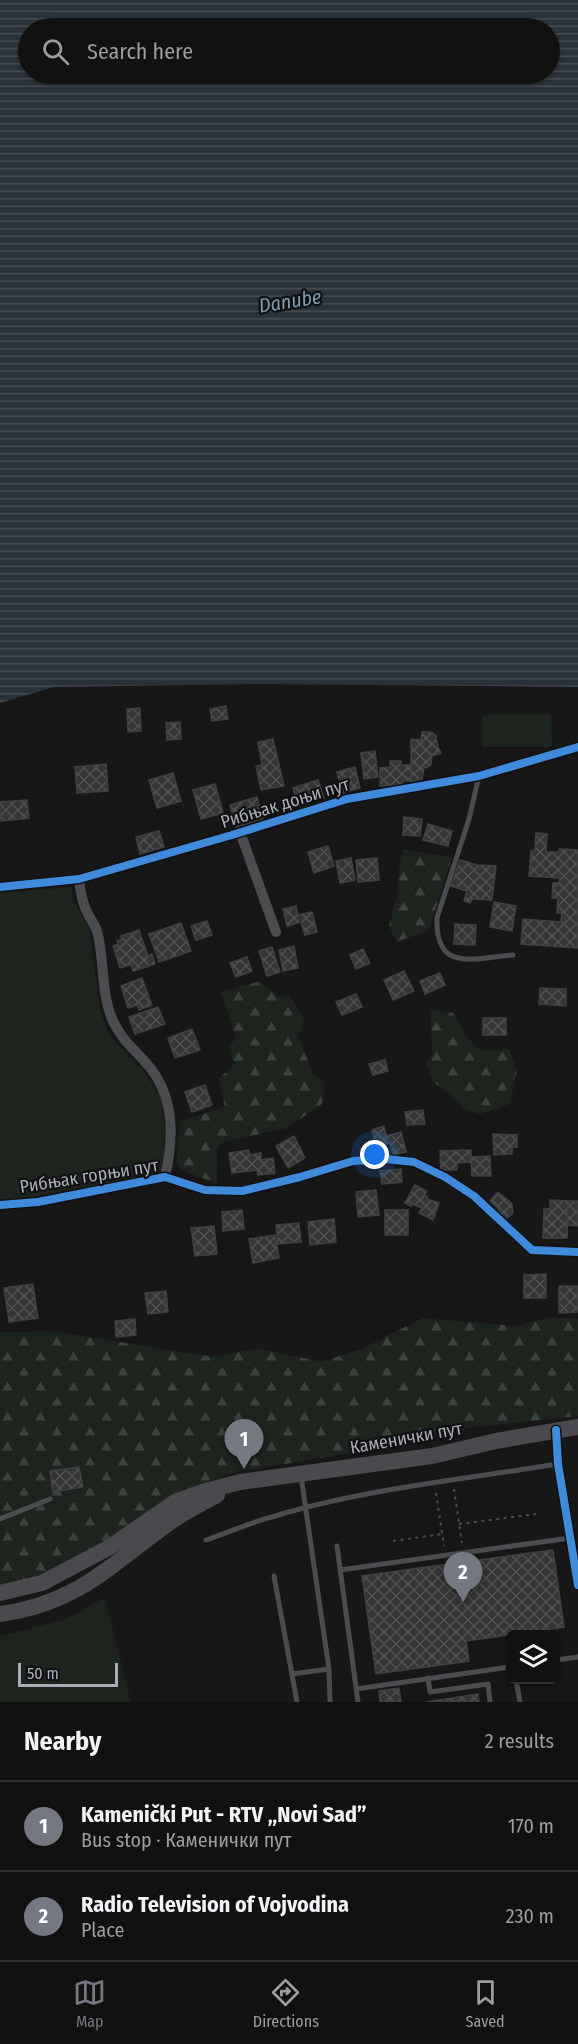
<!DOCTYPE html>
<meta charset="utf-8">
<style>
:root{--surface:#111;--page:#1e1f1f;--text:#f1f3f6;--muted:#9c9d9f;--line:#303131;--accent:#757880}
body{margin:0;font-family:"Fira Sans Condensed",sans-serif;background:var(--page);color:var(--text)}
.controls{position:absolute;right:18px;bottom:18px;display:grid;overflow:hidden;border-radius:9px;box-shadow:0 2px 4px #0004}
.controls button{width:54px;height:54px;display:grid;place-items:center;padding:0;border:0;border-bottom:2px solid var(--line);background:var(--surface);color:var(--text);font:30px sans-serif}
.scale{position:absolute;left:18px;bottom:15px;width:100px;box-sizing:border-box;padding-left:6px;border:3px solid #a8adb8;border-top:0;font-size:16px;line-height:21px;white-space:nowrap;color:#a8adb8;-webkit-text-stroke:4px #111113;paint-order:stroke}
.you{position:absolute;left:375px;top:1155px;width:21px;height:21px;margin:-15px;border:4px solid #fff;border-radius:50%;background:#1a73e8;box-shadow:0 0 0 9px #1a73e833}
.badge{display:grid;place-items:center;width:39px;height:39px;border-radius:50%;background:var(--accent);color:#fff;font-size:20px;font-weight:700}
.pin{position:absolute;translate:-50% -50px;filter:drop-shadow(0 2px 3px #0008)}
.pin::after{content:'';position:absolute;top:32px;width:21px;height:18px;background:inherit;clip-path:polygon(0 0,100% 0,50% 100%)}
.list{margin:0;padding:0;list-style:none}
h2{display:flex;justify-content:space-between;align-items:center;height:78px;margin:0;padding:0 24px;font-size:26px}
h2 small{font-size:20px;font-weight:400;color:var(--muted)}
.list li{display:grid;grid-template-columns:39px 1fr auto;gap:18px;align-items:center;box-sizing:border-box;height:90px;padding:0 24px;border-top:2px solid var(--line)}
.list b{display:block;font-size:22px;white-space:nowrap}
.list p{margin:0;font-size:20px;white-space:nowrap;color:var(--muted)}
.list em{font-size:20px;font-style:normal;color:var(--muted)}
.icon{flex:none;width:33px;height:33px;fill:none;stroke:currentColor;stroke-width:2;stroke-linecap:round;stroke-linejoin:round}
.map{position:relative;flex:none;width:578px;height:1702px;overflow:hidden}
.search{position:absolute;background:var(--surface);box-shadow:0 2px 4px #0004;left:18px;right:18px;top:18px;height:66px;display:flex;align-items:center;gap:15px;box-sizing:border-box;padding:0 21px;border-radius:33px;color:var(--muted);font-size:22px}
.sheet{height:258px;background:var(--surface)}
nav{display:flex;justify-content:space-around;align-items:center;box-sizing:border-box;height:84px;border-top:2px solid var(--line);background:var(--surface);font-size:16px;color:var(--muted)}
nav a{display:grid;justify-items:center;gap:3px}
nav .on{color:var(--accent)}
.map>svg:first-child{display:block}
.grass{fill:#1d241e}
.forest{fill:url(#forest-firs)}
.water{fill:url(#water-rules);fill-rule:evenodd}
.building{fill:url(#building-cross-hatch);stroke:#3f4043;stroke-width:1.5}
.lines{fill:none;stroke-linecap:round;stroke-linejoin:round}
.path{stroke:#4d4e52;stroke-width:2;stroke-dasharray:3 4.5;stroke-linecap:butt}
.lane{stroke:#4b4c50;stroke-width:5}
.street{stroke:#4b4c50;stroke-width:10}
.secondary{stroke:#4a4a4e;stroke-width:16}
.cycleway-casing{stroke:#111113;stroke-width:11}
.cycleway{stroke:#408adc;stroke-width:8}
.labels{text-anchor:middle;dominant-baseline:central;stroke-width:4.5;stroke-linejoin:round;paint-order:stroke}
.street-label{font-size:18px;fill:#a8adb8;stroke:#111113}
.water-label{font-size:20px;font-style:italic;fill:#7f9bb3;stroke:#111113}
</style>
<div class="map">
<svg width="578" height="1702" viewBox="0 0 578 1702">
<defs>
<pattern id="forest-firs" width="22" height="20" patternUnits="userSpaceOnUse" patternTransform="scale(1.5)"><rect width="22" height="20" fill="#1d241e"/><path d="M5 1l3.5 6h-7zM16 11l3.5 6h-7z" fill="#3b413d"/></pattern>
<pattern id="water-rules" width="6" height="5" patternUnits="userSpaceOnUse" patternTransform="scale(1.5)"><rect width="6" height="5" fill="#2a3239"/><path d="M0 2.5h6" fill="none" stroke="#464d54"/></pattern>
<pattern id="building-cross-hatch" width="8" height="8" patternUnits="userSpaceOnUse" patternTransform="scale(1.5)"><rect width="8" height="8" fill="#353536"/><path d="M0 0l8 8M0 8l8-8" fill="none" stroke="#4f5051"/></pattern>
</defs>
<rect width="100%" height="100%" fill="#171717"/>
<path class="grass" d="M 551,714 L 552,747 L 482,747 L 482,715 Z
M 71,887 L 73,900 L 89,928 L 100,1010 L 107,1030 L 115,1042 L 142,1069 L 154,1086 L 162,1101 L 165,1134 L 163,1165 L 160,1172 L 154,1175 L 40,1196 L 0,1201 L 0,893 Z
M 105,1598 L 131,1702 L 0,1702 L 0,1636 L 63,1620 Z"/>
<path class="forest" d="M 403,850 L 452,857 L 429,930 L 397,942 L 389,926 L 397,896 L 399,867 Z
M 260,981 L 278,996 L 289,995 L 304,1019 L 298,1036 L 313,1073 L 325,1082 L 322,1104 L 287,1128 L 223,1142 L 217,1149 L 217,1183 L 183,1171 L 177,1164 L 180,1121 L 225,1107 L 219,1078 L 234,1065 L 229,1047 L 236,1038 L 221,992 Z
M 430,1009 L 453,1013 L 466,1036 L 482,1051 L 509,1049 L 517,1070 L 510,1104 L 480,1114 L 464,1109 L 453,1097 L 433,1082 L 426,1064 L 432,1053 Z
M 550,1317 L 578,1319 L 578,1416 L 457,1429 L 385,1447 L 232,1473 L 197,1485 L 75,1565 L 0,1588 L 0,1332 L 50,1331 L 214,1357 L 257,1348 L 321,1362 L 364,1348 L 422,1318 L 517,1326 Z"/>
<path class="water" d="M 0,0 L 578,0 L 578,687 L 259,684 L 54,687 L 0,703 ZM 28,28 L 550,28 L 550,74 L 28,74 Z"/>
<path class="building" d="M 226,706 L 228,719 L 212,721 L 210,709 Z
M 140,708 L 141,731 L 128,732 L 127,709 Z
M 180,722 L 181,739 L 167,740 L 166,723 Z
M 422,732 L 431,732 L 436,736 L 438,747 L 441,753 L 432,756 L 431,765 L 426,768 L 424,767 L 422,779 L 411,781 L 411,739 L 421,740 Z
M 273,739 L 284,786 L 261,790 L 256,766 L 262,765 L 258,742 Z
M 375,751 L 378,777 L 364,779 L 361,753 Z
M 390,761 L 401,761 L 401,765 L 411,765 L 411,781 L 402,781 L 402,786 L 380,786 L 380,768 L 390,767 Z
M 106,764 L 108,791 L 77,793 L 75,767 Z
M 355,767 L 360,788 L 342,793 L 337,772 Z
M 173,773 L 181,801 L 157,808 L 149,780 Z
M 318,780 L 324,798 L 298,806 L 293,788 Z
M 215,784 L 223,813 L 201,819 L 193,790 Z
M 257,797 L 263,819 L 236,827 L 230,805 Z
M 27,800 L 29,818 L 0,821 L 0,802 Z
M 404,817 L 422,819 L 420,836 L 403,835 Z
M 428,824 L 452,831 L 448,846 L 423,840 Z
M 159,831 L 164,847 L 140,854 L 136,837 Z
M 536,833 L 547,834 L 546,852 L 559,852 L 559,849 L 578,850 L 578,948 L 521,944 L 523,919 L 561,922 L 562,913 L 557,913 L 558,898 L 552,898 L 553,883 L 559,883 L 560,878 L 529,876 L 531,851 L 535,851 Z
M 328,846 L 334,866 L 314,873 L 308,852 Z
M 351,858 L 355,880 L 340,883 L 336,861 Z
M 377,858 L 379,880 L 358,882 L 356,860 Z
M 460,860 L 477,865 L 496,866 L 492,900 L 472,899 L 470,903 L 464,901 L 467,891 L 451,886 Z
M 494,902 L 516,906 L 512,931 L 490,927 Z
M 296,906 L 298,915 L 312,912 L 317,932 L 305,935 L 301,922 L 287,926 L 283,909 Z
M 207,921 L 212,935 L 196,940 L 191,926 Z
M 181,923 L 191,951 L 159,962 L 149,934 Z
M 455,924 L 476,925 L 475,945 L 454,944 Z
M 139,930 L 148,956 L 152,954 L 155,964 L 133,971 L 131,964 L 120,968 L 113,946 L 118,944 L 117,941 L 122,939 L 121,936 Z
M 294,946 L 298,968 L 283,971 L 279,950 Z
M 272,947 L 280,972 L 267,976 L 259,951 Z
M 363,949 L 370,963 L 356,969 L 350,955 Z
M 247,957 L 252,971 L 236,977 L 230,963 Z
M 404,971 L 414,991 L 393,1000 L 384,980 Z
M 440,973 L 445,985 L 425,994 L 420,981 Z
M 142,978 L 152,1005 L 139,1010 L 137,1005 L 128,1008 L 121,986 Z
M 540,988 L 566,989 L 566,1006 L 539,1004 Z
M 356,994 L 362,1007 L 342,1015 L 336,1002 Z
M 158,1007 L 165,1024 L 135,1034 L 129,1017 Z
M 483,1018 L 506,1018 L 506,1035 L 483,1035 Z
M 192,1029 L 200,1050 L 175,1058 L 168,1038 Z
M 385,1060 L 388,1071 L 373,1075 L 369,1064 Z
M 205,1085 L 212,1105 L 192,1112 L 185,1092 Z
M 423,1110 L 425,1124 L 407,1125 L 405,1112 Z
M 384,1126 L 386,1136 L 401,1132 L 406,1152 L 393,1155 L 390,1143 L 376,1146 L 372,1130 Z
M 493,1134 L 517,1135 L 517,1147 L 512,1147 L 512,1154 L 494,1155 Z
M 294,1136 L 305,1158 L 288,1168 L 276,1146 Z
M 249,1150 L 250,1155 L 261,1153 L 261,1160 L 273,1158 L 275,1173 L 258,1175 L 257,1170 L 232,1173 L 229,1153 Z
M 471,1150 L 471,1162 L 457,1163 L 457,1170 L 441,1170 L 440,1151 Z
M 490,1156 L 491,1176 L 472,1176 L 471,1157 Z
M 401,1169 L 402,1182 L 382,1184 L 380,1171 Z
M 415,1185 L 427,1191 L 425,1195 L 428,1197 L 427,1199 L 439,1203 L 433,1220 L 419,1213 L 422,1208 L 412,1204 L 411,1206 L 405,1203 Z
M 376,1190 L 379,1215 L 358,1217 L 356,1192 Z
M 498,1192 L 512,1204 L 513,1213 L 505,1220 L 496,1212 L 499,1209 L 490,1201 Z
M 550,1200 L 568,1201 L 567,1238 L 543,1238 L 544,1209 L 550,1209 Z
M 568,1201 L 578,1201 L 578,1226 L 567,1225 Z
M 242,1210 L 244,1229 L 223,1231 L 222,1212 Z
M 385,1210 L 408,1210 L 408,1235 L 385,1235 Z
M 334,1219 L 336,1242 L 310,1245 L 308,1222 Z
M 299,1223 L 301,1242 L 278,1244 L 276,1225 Z
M 214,1226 L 217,1254 L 195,1256 L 191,1228 Z
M 275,1235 L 279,1258 L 253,1263 L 249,1239 Z
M 546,1274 L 546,1298 L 524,1298 L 524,1275 Z
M 33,1284 L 38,1318 L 9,1322 L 4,1288 Z
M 559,1286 L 578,1286 L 578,1312 L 559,1313 Z
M 166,1291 L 168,1312 L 148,1314 L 145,1293 Z
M 135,1319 L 136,1335 L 116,1337 L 115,1321 Z
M 79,1467 L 83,1487 L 53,1492 L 50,1471 Z
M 553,1550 L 564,1627 L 466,1641 L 469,1661 L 376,1674 L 362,1576 Z
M 399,1688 L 401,1702 L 380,1702 L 379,1691 Z
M 478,1694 L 479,1702 L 426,1702 Z"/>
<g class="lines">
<path class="path" d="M 454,1489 L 462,1543
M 436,1493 L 444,1546
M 459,1524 L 536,1514
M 393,1541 L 442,1534"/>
<path class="lane" d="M 479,776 L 469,819 L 437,918 C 435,973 474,958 513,955
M 301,1476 L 329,1669 L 330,1702
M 0,1519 L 50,1499
M 206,1540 C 229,1532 252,1522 275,1516 C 365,1489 465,1479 558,1464
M 337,1546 L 358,1702
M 340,1570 L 570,1538
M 274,1576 L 297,1702
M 556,1660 L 578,1657
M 292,1674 L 329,1669
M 428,1678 L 430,1692 L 488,1684 L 490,1702
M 516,1680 L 520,1702
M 356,1689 L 510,1667"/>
<path class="street" d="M 240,832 L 276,932
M 79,879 C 80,890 82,900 86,910 C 89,917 94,923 97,931 C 105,960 100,992 113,1021 C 121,1039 134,1049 147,1064 C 175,1096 174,1137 165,1177
M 0,887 L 79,879 L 232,835 L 347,799 L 479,776 L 578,747
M 0,1205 L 38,1202 L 165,1177 L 205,1190 L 242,1191 L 300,1177 L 353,1161 L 386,1159 L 414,1162 L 445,1177 L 474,1196 L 532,1250 L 578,1252
M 556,1430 L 558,1464 L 578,1585"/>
<path class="secondary" d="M 0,1593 L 42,1583 L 110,1547 L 175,1502 L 205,1491 L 240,1482 L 432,1456 L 496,1441 L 578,1427
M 0,1614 C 77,1604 110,1565 169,1523 C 184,1512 201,1504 217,1495"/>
<g class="cycleway-casing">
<path id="cycleway" d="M 0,887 L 79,879 L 232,835 L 347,799 L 479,776 L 578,747
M 0,1205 L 38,1202 L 165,1177 L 205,1190 L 242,1191 L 300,1177 L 353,1161 L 386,1159 L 414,1162 L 445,1177 L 474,1196 L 532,1250 L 578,1252
M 556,1430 L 558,1464 L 578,1585"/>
</g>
<use href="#cycleway" class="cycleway"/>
</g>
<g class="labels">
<g class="street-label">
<text transform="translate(285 803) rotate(-17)">Рибњак доњи пут</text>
<text transform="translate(89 1176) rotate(-9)">Рибњак горњи пут</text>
<text transform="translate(406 1438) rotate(-10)">Каменички пут</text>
</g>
<g class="water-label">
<text transform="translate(290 301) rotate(-9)">Danube</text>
</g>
</g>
</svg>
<div class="controls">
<button><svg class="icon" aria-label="layers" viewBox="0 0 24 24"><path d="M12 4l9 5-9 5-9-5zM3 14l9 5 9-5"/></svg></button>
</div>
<div class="scale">50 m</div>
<div class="you"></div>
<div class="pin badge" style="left:244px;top:1469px">1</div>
<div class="pin badge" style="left:463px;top:1602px">2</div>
<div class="search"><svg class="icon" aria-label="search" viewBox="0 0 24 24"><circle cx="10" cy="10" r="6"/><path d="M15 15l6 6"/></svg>Search here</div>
</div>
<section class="sheet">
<h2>Nearby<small>2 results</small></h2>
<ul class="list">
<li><span class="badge">1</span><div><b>Kamenički Put - RTV „Novi Sad”</b><p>Bus stop · Каменички пут</p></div><em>170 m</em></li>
<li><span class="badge">2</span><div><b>Radio Television of Vojvodina</b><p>Place</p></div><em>230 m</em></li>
</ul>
</section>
<nav>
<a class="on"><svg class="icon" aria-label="map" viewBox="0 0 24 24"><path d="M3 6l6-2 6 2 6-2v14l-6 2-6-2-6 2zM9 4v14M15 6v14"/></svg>Map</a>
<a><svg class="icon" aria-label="directions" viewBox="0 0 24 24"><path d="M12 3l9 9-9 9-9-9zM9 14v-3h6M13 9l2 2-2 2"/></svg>Directions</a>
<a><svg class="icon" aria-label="saved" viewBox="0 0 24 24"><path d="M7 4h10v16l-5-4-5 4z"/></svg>Saved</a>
</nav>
